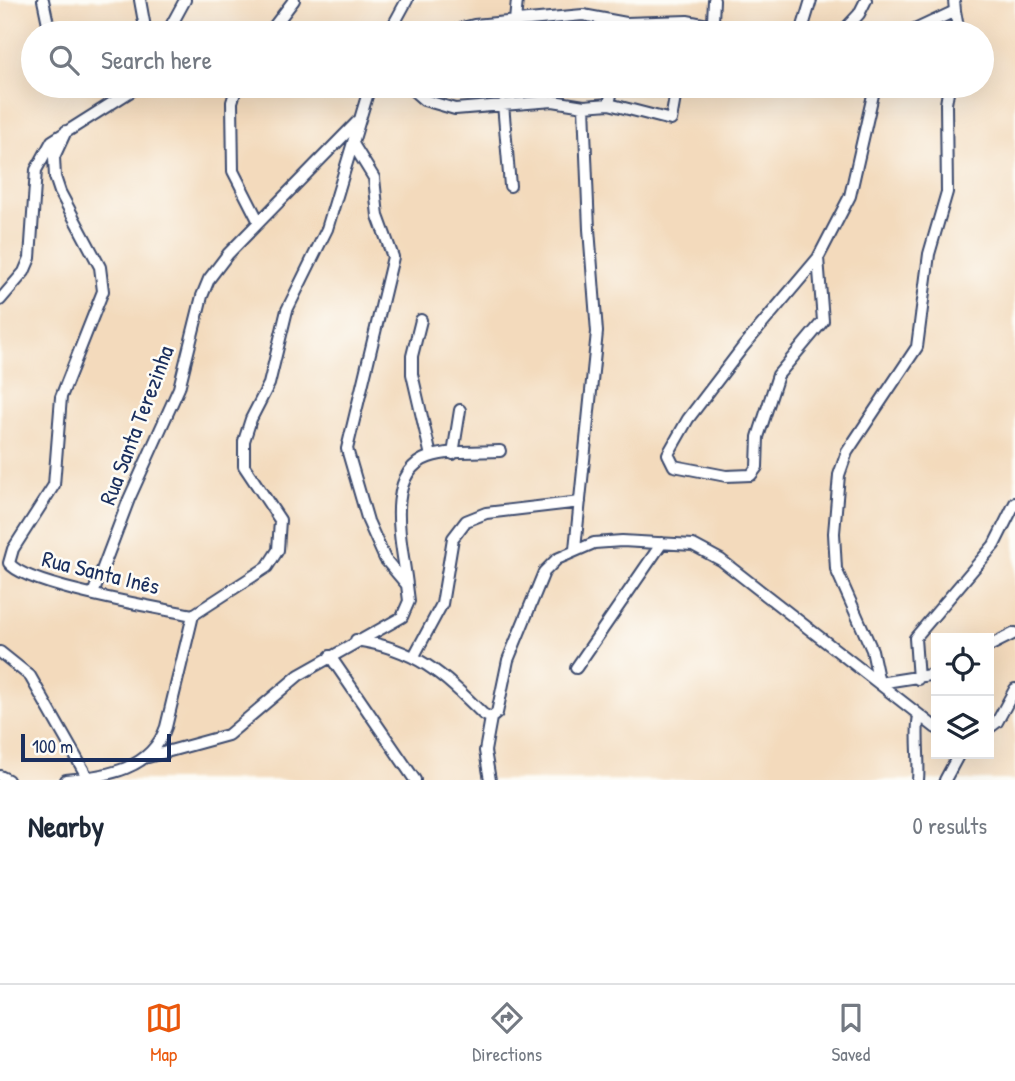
<!DOCTYPE html>
<meta charset="utf-8">
<style>
:root{--surface:#fff;--page:#f2f2f3;--text:#1f2937;--muted:#747a83;--line:#e0e1e3;--accent:#ea580c}
body{margin:0;font-family:"Patrick Hand",sans-serif;background:var(--page);color:var(--text)}
.controls{position:absolute;right:21px;bottom:21px;display:grid;overflow:hidden;border-radius:0px;box-shadow:0 7px 28px #0002}
.controls button{width:63px;height:63px;display:grid;place-items:center;padding:0;border:0;border-bottom:2px solid var(--line);background:var(--surface);color:var(--text);font:35px sans-serif}
.scale{position:absolute;left:21px;bottom:18px;width:150px;box-sizing:border-box;padding-left:7px;border:4px solid #1b2f5e;border-top:0;font-size:19px;line-height:24px;white-space:nowrap;color:#1b2f5e;-webkit-text-stroke:5px #fdfcf7;paint-order:stroke}
.list{margin:0;padding:0;list-style:none}
h2{display:flex;justify-content:space-between;align-items:center;height:91px;margin:0;padding:0 28px;font-size:30px}
h2 small{font-size:23px;font-weight:400;color:var(--muted)}
.icon{flex:none;width:38px;height:38px;fill:none;stroke:currentColor;stroke-width:2;stroke-linecap:round;stroke-linejoin:round}
.map{position:relative;flex:none;width:1015px;height:780px;overflow:hidden}
.search{position:absolute;background:var(--surface);box-shadow:0 7px 28px #0002;left:21px;right:21px;top:21px;height:77px;display:flex;align-items:center;gap:18px;box-sizing:border-box;padding:0 24px;border-radius:38px;color:var(--muted);font-size:26px}
.sheet{height:203px;background:var(--surface)}
nav{display:flex;justify-content:space-around;align-items:center;box-sizing:border-box;height:98px;border-top:2px solid var(--line);background:var(--surface);font-size:19px;color:var(--muted)}
nav a{display:grid;justify-items:center;gap:4px}
nav .on{color:var(--accent)}
.map>svg:first-child{display:block}
.lines{fill:none;stroke-linecap:round;stroke-linejoin:round}
.street-casing{stroke:#3b496c;stroke-width:14}
.street{stroke:#fff;stroke-width:10}
.labels{text-anchor:middle;dominant-baseline:central;stroke-width:5;stroke-linejoin:round;paint-order:stroke}
.street-label{font-size:23px;fill:#1b2f5e;stroke:#fdfcf7}
</style>
<div class="map">
<svg width="1015" height="780" viewBox="0 0 1015 780">
<rect width="100%" height="100%" fill="#fdfcf7"/>
<filter id="ink" filterUnits="userSpaceOnUse"><feTurbulence type="fractalNoise" baseFrequency=".0143" numOctaves="2"/><feDisplacementMap in="SourceGraphic" scale="14" xChannelSelector="R" yChannelSelector="G"/><feConvolveMatrix kernelMatrix="1 2 1 2 8 2 1 2 1" color-interpolation-filters="sRGB"/></filter>
<filter id="wash" filterUnits="userSpaceOnUse"><feTurbulence type="fractalNoise" baseFrequency=".00686" numOctaves="4" result="noise"/><feDisplacementMap in="SourceGraphic" scale="28" xChannelSelector="R" yChannelSelector="G"/><feGaussianBlur stdDeviation="1.57" result="paint"/><feColorMatrix in="noise" values="0 0 0 0 0 0 0 0 0 0 0 0 0 0 0 0 0 1.4 0 .05"/><feComposite in="paint" operator="in"/></filter>
<g filter="url(#wash)">
<rect width="100%" height="100%" fill="#f3dabc"/>
</g>
<g filter="url(#ink)">
<g class="lines">
<g class="street-casing">
<path id="street" d="M 43,0 L 50,33
M 140,0 L 146,33
M 955,11 L 959,33
M 515,21 L 517,0
M 687,21 L 708,25 L 713,21 L 714,0
M 713,21 L 725,33
M 626,23 L 687,21 L 685,33
M 845,29 L 859,14 L 866,0
M 167,33 L 185,0
M 269,33 L 294,0
M 389,33 L 407,0
M 443,33 L 474,25 L 583,15 L 626,23 L 624,33
M 801,33 L 811,0
M 908,33 L 955,11 L 954,0
M 70,86 L 85,90 L 135,89
M 237,86 L 232,102 L 233,171 L 259,222
M 408,86 L 424,100 L 455,109 L 553,101 L 584,106
M 503,104 L 510,186
M 609,104 L 613,86
M 66,131 L 54,157 L 55,177 L 60,192 L 100,267 L 103,291 L 61,397 L 54,485 L 13,549 L 9,563 C 25,586 159,608 193,615
M 818,258 L 743,347 L 688,419 L 668,454 L 674,466 L 726,476 L 751,475 L 757,467 L 758,437 L 778,375 L 823,321 L 818,258 L 850,196 L 875,86
M 0,300 L 24,272 L 30,258 L 36,170 L 52,141 L 139,86
M 421,320 L 412,356 L 412,374 L 431,456
M 453,454 L 460,410
M 575,549 L 597,332 L 589,229 L 584,106 L 609,104 L 671,120 L 677,86
M 407,585 C 403,547 382,473 429,457 C 449,450 478,452 500,451
M 93,594 L 129,499 L 179,388 L 202,296 L 209,279 L 228,254 L 358,121
M 356,640 C 416,649 442,673 483,714 L 491,718 L 497,713 L 508,660 L 544,572 L 557,559 L 594,543 L 622,541 L 693,545 L 721,560 L 936,728
M 989,646 L 1015,633
M 0,652 L 30,676 L 89,780
M 330,656 L 415,780
M 414,656 L 442,604 L 453,538 L 466,521 L 486,513 L 580,502
M 576,668 L 662,543
M 936,674 L 879,683 L 872,650 L 836,569 L 834,533 L 839,475 L 847,452 L 917,347 L 929,254 L 947,192 L 946,104 L 949,86
M 918,679 L 915,638 L 994,545 L 1015,503
M 989,728 L 997,722 L 1015,689
M 148,757 L 228,735 L 299,675 L 402,617 L 409,601 L 407,585 L 385,559 L 368,521 L 347,449 L 393,257 L 378,216 L 374,178 L 353,144
M 0,776 L 8,780
M 66,780 C 107,776 151,770 166,727 L 193,615 L 267,567 L 278,550 L 280,520 L 244,466 L 244,441 L 251,419 L 269,384 L 287,310 L 327,229 L 370,86
M 490,780 L 485,751 L 491,718
M 918,780 C 920,763 915,728 919,717
M 945,780 L 959,754"/>
</g>
<use href="#street" class="street"/>
</g>
</g>
<g class="labels">
<g class="street-label">
<text transform="translate(136 425) rotate(-69)">Rua Santa Terezinha</text>
<text transform="translate(101 572) rotate(14)">Rua Santa Inês</text>
</g>
</g>
</svg>
<div class="controls">
<button><svg class="icon" aria-label="locate" viewBox="0 0 24 24"><circle cx="12" cy="12" r="6"/><path d="M12 2v4M12 18v4M2 12h4M18 12h4"/></svg></button>
<button><svg class="icon" aria-label="layers" viewBox="0 0 24 24"><path d="M12 4l9 5-9 5-9-5zM3 14l9 5 9-5"/></svg></button>
</div>
<div class="scale">100 m</div>
<div class="search"><svg class="icon" aria-label="search" viewBox="0 0 24 24"><circle cx="10" cy="10" r="6"/><path d="M15 15l6 6"/></svg>Search here</div>
</div>
<section class="sheet">
<h2>Nearby<small>0 results</small></h2>
<ul class="list">
</ul>
</section>
<nav>
<a class="on"><svg class="icon" aria-label="map" viewBox="0 0 24 24"><path d="M3 6l6-2 6 2 6-2v14l-6 2-6-2-6 2zM9 4v14M15 6v14"/></svg>Map</a>
<a><svg class="icon" aria-label="directions" viewBox="0 0 24 24"><path d="M12 3l9 9-9 9-9-9zM9 14v-3h6M13 9l2 2-2 2"/></svg>Directions</a>
<a><svg class="icon" aria-label="saved" viewBox="0 0 24 24"><path d="M7 4h10v16l-5-4-5 4z"/></svg>Saved</a>
</nav>
